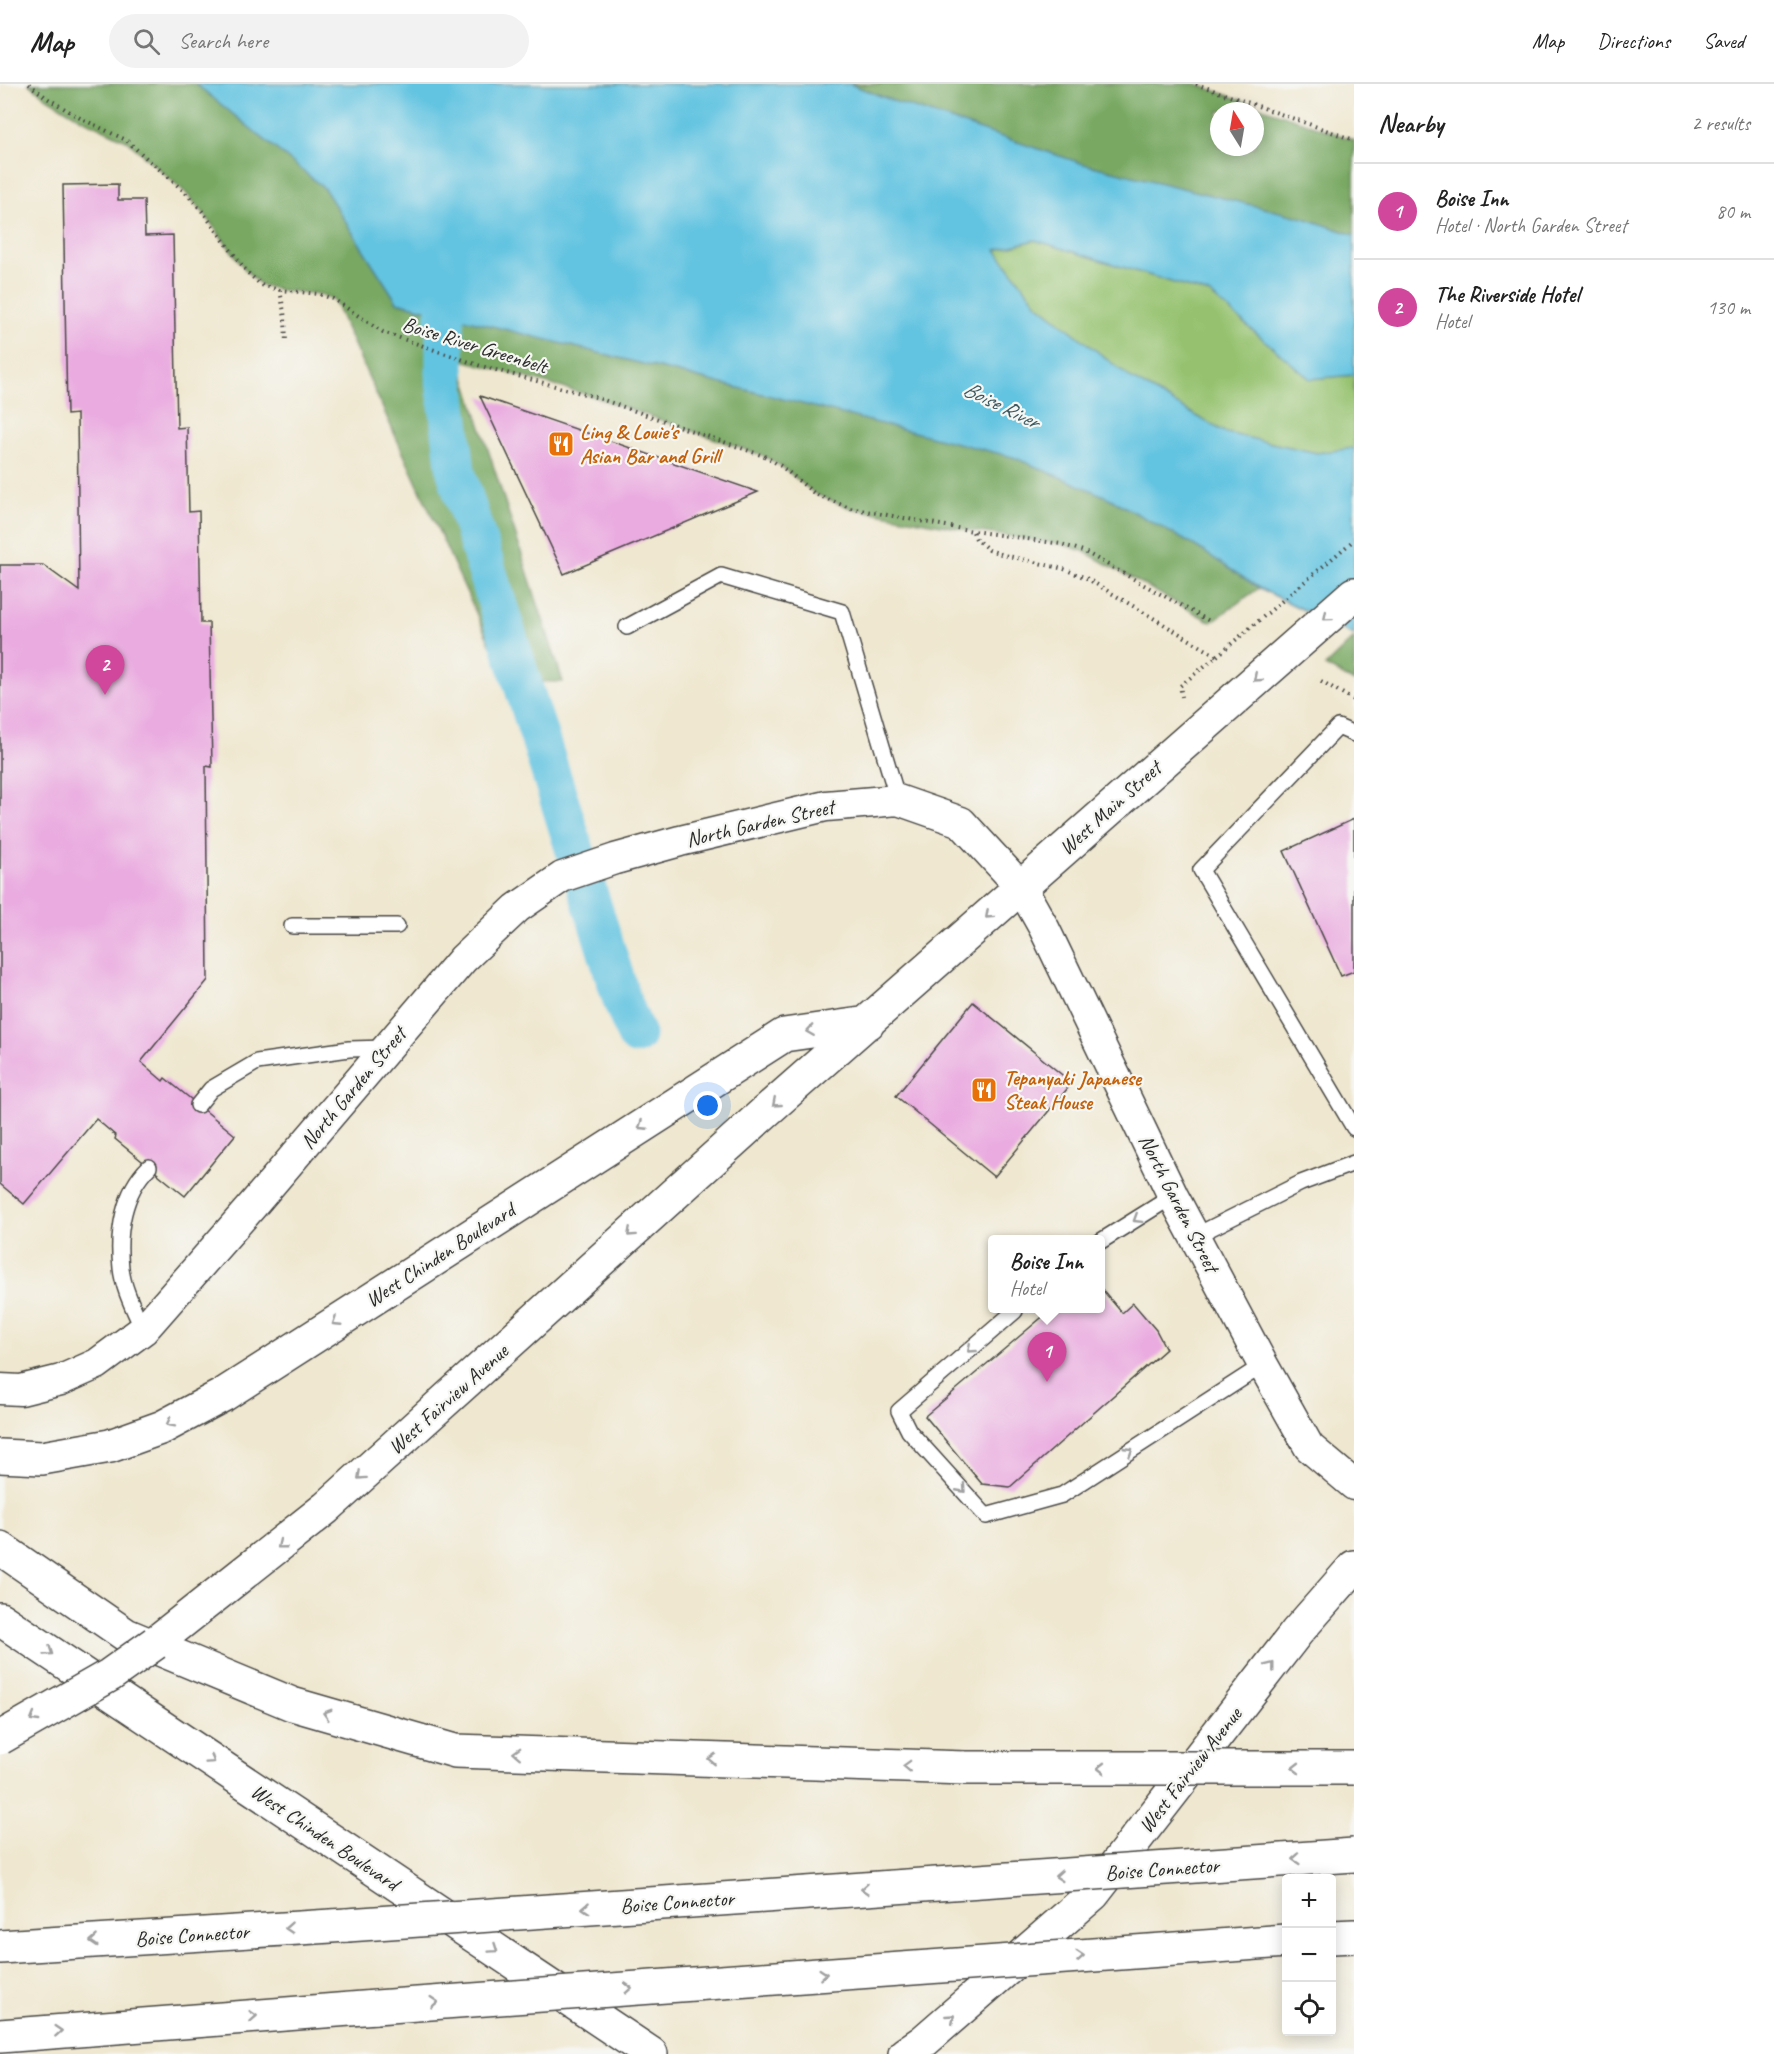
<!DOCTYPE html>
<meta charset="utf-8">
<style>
:root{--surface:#fff;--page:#f2f2f2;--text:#222;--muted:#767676;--line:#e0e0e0;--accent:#db2777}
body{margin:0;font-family:Caveat,sans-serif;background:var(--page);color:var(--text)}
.controls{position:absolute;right:18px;bottom:18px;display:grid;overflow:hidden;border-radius:6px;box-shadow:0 3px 15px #0003}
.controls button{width:54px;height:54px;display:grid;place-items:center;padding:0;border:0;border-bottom:2px solid var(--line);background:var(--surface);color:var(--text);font:30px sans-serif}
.compass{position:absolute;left:1210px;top:18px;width:54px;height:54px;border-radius:50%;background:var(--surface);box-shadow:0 3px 15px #0003;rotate:349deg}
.you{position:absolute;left:708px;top:1022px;width:21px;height:21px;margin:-15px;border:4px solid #fff;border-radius:50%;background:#1a73e8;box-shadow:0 0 0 9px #1a73e833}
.badge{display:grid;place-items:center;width:39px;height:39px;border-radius:50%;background:var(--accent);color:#fff;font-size:20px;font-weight:700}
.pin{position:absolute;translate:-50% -50px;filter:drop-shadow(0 2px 3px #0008)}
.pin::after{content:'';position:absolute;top:32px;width:21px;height:18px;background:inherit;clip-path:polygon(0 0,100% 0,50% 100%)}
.popup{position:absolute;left:988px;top:1151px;width:117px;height:78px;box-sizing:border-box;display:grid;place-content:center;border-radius:6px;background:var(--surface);filter:drop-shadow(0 2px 4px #0005);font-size:20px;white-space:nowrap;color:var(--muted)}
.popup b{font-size:22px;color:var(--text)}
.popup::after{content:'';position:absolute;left:50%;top:100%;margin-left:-12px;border:12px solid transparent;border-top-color:var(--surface)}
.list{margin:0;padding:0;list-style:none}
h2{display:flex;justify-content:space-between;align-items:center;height:78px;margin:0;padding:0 24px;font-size:26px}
h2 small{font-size:20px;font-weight:400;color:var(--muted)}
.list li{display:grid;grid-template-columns:39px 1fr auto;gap:18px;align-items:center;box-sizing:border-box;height:96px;padding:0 24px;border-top:2px solid var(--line)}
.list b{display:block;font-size:22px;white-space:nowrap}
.list p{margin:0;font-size:20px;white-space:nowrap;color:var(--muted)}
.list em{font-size:20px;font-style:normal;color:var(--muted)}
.icon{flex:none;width:33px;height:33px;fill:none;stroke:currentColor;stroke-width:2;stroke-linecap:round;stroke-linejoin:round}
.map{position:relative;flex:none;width:1354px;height:1970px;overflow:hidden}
header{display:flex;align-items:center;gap:36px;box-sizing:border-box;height:84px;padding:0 30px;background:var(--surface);border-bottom:2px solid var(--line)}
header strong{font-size:28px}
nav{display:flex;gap:33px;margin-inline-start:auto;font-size:21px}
.search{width:420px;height:54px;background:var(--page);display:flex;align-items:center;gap:15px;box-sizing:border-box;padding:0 21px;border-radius:33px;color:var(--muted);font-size:22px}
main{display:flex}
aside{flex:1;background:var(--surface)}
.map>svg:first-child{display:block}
.green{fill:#96c26f;stroke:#60764d;stroke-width:1.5}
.forest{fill:#78a862;stroke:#526a46;stroke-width:1.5;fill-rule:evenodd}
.water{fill:#63c4e1;stroke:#477886;stroke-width:1.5}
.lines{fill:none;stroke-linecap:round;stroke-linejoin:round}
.canal{stroke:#63c4e1;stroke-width:39}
.building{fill:#eaace0}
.service-casing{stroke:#484744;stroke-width:18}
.minor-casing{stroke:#484744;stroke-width:33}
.secondary-casing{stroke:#484744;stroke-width:36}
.primary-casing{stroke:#484744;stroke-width:36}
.motorway-casing{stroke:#484744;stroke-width:36}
.path{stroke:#484744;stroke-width:4;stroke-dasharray:1.5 4.5;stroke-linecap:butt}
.service{stroke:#fff;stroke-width:15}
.minor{stroke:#fff;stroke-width:30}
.secondary{stroke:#fff;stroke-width:33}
.primary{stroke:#fff;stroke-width:33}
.motorway{stroke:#fff;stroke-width:33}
.secondary-bridge-casing{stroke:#484744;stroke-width:36;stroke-linecap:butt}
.motorway-bridge-casing{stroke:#484744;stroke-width:36;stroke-linecap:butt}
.path-bridge{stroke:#484744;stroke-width:4;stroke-dasharray:1.5 4.5;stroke-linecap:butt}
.secondary-bridge{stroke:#fff;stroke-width:33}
.motorway-bridge{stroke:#fff;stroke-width:33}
.oneway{stroke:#a0a0a0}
.labels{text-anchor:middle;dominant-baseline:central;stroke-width:4.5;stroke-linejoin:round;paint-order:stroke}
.street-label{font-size:21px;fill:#2b2b2b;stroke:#f6f6f2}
.food-label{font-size:21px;font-weight:bold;fill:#c56008;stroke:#f6f6f2;text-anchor:start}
.water-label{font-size:22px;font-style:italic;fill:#3c5962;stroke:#f6f6f2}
</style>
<header>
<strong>Map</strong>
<div class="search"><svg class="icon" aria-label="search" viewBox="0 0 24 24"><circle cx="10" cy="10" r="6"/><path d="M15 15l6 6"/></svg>Search here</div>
<nav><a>Map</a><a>Directions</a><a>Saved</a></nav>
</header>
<main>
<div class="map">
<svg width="1354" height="1970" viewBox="0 0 1354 1970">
<rect width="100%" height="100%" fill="#f6f6f2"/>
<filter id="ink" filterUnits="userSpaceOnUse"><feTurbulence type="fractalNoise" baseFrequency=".0167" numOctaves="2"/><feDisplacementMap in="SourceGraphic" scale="12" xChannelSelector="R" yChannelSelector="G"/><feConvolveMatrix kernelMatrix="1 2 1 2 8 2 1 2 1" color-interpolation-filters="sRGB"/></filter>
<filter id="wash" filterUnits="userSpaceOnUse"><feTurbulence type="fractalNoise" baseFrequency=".008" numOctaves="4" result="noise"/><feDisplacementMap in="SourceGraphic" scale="24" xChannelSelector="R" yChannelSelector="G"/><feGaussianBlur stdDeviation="1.35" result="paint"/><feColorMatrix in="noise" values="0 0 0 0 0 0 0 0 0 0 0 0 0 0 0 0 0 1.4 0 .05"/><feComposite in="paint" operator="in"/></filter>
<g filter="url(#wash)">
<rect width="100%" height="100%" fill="#efe7cf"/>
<path class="green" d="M 1035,156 L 1210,210 L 1310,295 L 1354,291 L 1354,364 L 1317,369 L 1226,349 L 1132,295 L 1036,219 L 996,166 Z"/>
<path class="forest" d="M 29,0 L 196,0 L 324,104 L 397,218 L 1013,373 L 1107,413 L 1197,463 L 1259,504 L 1211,538 L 1083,467 L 1061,460 L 973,447 L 850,424 L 815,410 L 781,382 L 764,372 L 592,312 L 459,275 L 563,598 L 507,597 L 333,215 L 319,210 L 280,206 L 261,201 L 247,188 L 202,127 L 185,108 L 126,56 L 80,34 L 47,14 Z
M 850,0 L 1196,0 L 1354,56 L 1354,151 L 1304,134 L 1084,80 L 893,17 ZM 1219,27 L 1255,27 L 1255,63 L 1219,63 Z
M 1354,554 L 1354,598 L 1325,582 Z"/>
<path class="water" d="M 196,0 L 850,0 L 893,17 L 1084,80 L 1304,134 L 1354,151 L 1354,291 L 1310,295 L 1210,210 L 1035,156 L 996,166 L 1036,219 L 1132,295 L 1226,349 L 1317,369 L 1354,364 L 1354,551 L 1259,504 L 1197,463 L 1107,413 L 1013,373 L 397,218 L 324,104 Z"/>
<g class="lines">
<path class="canal" d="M 445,178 L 445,295 L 456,388 L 622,916 L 636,951"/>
</g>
<g id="blocks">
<path class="building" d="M 118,100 L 118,116 L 144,116 L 145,152 L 173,151 L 177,344 L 187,343 L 189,428 L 199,427 L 201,539 L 209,539 L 212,683 L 206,682 L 208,896 L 141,978 L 163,997 L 165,994 L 235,1051 L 185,1112 L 115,1055 L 116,1052 L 96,1035 L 24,1120 L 0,1100 L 0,481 L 43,481 L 79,507 L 77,330 L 67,331 L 63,101 Z
M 480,312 L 758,408 L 564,490 Z
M 1354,735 L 1354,887 L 1341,892 L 1284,767 Z
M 973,918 L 1072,999 L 994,1093 L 896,1012 Z
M 1101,1204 L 1122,1229 L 1133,1219 L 1156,1246 L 1166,1265 L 1010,1403 L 982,1400 L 925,1332 L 1053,1224 L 1101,1224 Z"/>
</g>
</g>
<g filter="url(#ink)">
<use href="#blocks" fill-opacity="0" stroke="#484744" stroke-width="1.5"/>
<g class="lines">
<g class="service-casing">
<path id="service" d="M 627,543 L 721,492 L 842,528 L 898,716
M 1354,650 L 1338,643 L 1201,786 L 1354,1044
M 292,842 L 397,842
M 198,1021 L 211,1005 L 257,978 L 349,965 L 387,964
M 1195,1152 L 1301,1099 L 1354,1079
M 1101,1157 L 1173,1112
M 1015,1227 L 899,1327 L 909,1347 L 986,1432 L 1062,1411 L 1263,1281
M 143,1246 C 135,1227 123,1205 121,1184 C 117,1149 123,1108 149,1083"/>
</g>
<g class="minor-casing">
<path id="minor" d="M 0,1305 L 21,1306 L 61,1296 L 97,1280 L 143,1246 L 252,1122 L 463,875 L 517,824 L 562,793 L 615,775 L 680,757 L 826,722 L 898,716 L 961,738 L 1021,803 L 1044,844 L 1173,1112 L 1263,1281 L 1309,1363 L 1354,1401"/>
</g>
<g class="secondary-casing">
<path id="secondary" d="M 0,1372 L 42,1374 L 110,1362 L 163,1343 L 223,1311 L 784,951 L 868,939
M 155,1559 L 326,1424 L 764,1029 L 1354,510
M 905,1970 L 924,1957 L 1093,1810 L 1297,1548 L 1354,1483"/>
</g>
<g class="primary-casing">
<path id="primary" d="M 0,1535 L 651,1970"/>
</g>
<g class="motorway-casing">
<path id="motorway" d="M 0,1464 L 126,1551 L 292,1620 L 455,1667 L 965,1684
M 1332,1853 L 1354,1852
M 0,1863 L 347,1841
M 0,1952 L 376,1923"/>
</g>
<path class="path" d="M 29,0 L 47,14 L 80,34 L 126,56 L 185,108 L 202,127 L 247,188 L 261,201 L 280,206 L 319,210 L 333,215 L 383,248 L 481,282 L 592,312 L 764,372 L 781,382 L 815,410 L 850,424 L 973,447 L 1061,460 L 1083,467 L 1211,538
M 1196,0 L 1354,56
M 280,206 L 285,234 L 286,259
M 973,448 L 976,455 L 989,466 L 1004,471 L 1064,485 L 1086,494 L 1217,572 L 1180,602 L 1182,613
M 1321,597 L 1354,616"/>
<use href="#service" class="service"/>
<use href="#minor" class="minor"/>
<use href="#secondary" class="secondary"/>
<use href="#primary" class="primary"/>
<use href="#motorway" class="motorway"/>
<g class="secondary-bridge-casing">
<path id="secondary-bridge" d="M 0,1654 L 110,1591 L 155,1559"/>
</g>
<g class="motorway-bridge-casing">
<path id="motorway-bridge" d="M 965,1684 L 1354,1684
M 347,1841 L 1354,1771
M 376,1923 L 1286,1857"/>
</g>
<path class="path-bridge" d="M 1217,572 L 1354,456"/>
<use href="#secondary-bridge" class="secondary-bridge"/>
<use href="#motorway-bridge" class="motorway-bridge"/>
</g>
<defs><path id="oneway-chevron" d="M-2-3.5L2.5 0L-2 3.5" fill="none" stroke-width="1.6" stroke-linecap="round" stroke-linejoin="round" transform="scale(1.5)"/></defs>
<g class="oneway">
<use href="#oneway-chevron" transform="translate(1327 533) rotate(140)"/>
<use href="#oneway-chevron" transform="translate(1257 594) rotate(139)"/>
<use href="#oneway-chevron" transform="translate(989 831) rotate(138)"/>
<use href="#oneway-chevron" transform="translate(810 947) rotate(172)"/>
<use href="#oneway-chevron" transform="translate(776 1019) rotate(139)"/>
<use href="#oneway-chevron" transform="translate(642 1042) rotate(147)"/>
<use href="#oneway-chevron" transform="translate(1137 1135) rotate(148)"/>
<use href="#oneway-chevron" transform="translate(631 1149) rotate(138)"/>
<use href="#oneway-chevron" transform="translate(336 1238) rotate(147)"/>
<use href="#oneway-chevron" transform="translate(971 1265) rotate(139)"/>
<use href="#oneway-chevron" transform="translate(170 1339) rotate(153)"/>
<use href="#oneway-chevron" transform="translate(1129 1367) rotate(-33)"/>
<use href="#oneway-chevron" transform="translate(361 1392) rotate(138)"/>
<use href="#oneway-chevron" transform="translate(962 1405) rotate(48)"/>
<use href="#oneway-chevron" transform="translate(281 1461) rotate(141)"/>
<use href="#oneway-chevron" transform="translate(49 1568) rotate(34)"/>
<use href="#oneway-chevron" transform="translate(1271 1582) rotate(-52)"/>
<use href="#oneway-chevron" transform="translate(327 1630) rotate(-164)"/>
<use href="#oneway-chevron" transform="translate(34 1634) rotate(150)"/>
<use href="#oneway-chevron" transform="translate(517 1669) rotate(-178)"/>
<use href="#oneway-chevron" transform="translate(712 1675) rotate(-178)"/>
<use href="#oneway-chevron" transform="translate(211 1676) rotate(34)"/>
<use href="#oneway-chevron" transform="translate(907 1682) rotate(-178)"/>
<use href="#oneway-chevron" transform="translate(1101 1684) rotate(-180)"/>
<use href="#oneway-chevron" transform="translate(1296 1684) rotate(-180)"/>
<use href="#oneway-chevron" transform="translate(1296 1775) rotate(176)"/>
<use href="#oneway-chevron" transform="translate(1059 1792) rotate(176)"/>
<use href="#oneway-chevron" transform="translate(865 1805) rotate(176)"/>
<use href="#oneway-chevron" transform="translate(586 1824) rotate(176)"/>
<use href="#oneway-chevron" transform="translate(289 1844) rotate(176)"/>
<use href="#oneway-chevron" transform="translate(94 1857) rotate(176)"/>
<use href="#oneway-chevron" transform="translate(494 1865) rotate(34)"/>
<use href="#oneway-chevron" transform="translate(1080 1872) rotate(-4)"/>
<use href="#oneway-chevron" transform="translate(823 1890) rotate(-4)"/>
<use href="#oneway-chevron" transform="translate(628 1904) rotate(-4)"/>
<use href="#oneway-chevron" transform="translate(434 1918) rotate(-4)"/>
<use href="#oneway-chevron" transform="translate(253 1932) rotate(-4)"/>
<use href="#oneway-chevron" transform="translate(951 1934) rotate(-41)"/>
<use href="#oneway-chevron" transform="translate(58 1947) rotate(-4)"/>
</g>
</g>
<defs>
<g id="restaurant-square" transform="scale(1.35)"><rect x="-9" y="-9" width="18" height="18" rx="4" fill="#e8710a" stroke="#f6f6f2"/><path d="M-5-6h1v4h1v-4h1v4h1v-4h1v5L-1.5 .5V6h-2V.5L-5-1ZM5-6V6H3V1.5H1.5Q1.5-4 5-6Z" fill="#fff"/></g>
</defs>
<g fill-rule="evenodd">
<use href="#restaurant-square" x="561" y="360"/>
<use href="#restaurant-square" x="984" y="1006"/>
</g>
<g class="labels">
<g class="street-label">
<text transform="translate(475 261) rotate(17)">Boise River Greenbelt</text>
<text transform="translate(1110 724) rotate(-42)">West Main Street</text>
<text transform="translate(760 739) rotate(-13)">North Garden Street</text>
<text transform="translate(353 1004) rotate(-50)">North Garden Street</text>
<text transform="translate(1179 1119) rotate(63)">North Garden Street</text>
<text transform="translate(440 1171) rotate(-33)">West Chinden Boulevard</text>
<text transform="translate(448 1315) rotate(-42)">West Fairview Avenue</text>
<text transform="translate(1190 1686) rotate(-52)">West Fairview Avenue</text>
<text transform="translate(325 1753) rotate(34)">West Chinden Boulevard</text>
<text transform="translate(1162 1785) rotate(-4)">Boise Connector</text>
<text transform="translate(677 1818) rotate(-4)">Boise Connector</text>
<text transform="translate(192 1851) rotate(-4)">Boise Connector</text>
</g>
<g class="food-label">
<text x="580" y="348">Ling &amp; Louie's<tspan x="580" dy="24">Asian Bar and Grill</tspan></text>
<text x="1004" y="994">Tepanyaki Japanese<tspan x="1004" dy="24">Steak House</tspan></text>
</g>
<g class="water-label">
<text transform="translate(1001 321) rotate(26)">Boise River</text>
</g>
</g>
</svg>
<div class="controls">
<button>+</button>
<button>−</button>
<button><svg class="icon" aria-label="locate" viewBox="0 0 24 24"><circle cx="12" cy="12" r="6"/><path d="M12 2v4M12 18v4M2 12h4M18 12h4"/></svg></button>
</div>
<svg class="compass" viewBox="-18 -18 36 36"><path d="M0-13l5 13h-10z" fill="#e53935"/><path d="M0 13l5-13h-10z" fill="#767676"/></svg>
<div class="you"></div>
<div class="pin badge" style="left:1047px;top:1298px;background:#d1479c">1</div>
<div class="popup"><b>Boise Inn</b>Hotel</div>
<div class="pin badge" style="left:105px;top:611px;background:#d1479c">2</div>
</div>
<aside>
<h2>Nearby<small>2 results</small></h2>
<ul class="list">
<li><span class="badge" style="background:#d1479c">1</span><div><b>Boise Inn</b><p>Hotel · North Garden Street</p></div><em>80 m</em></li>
<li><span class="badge" style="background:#d1479c">2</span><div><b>The Riverside Hotel</b><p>Hotel</p></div><em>130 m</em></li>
</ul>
</aside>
</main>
